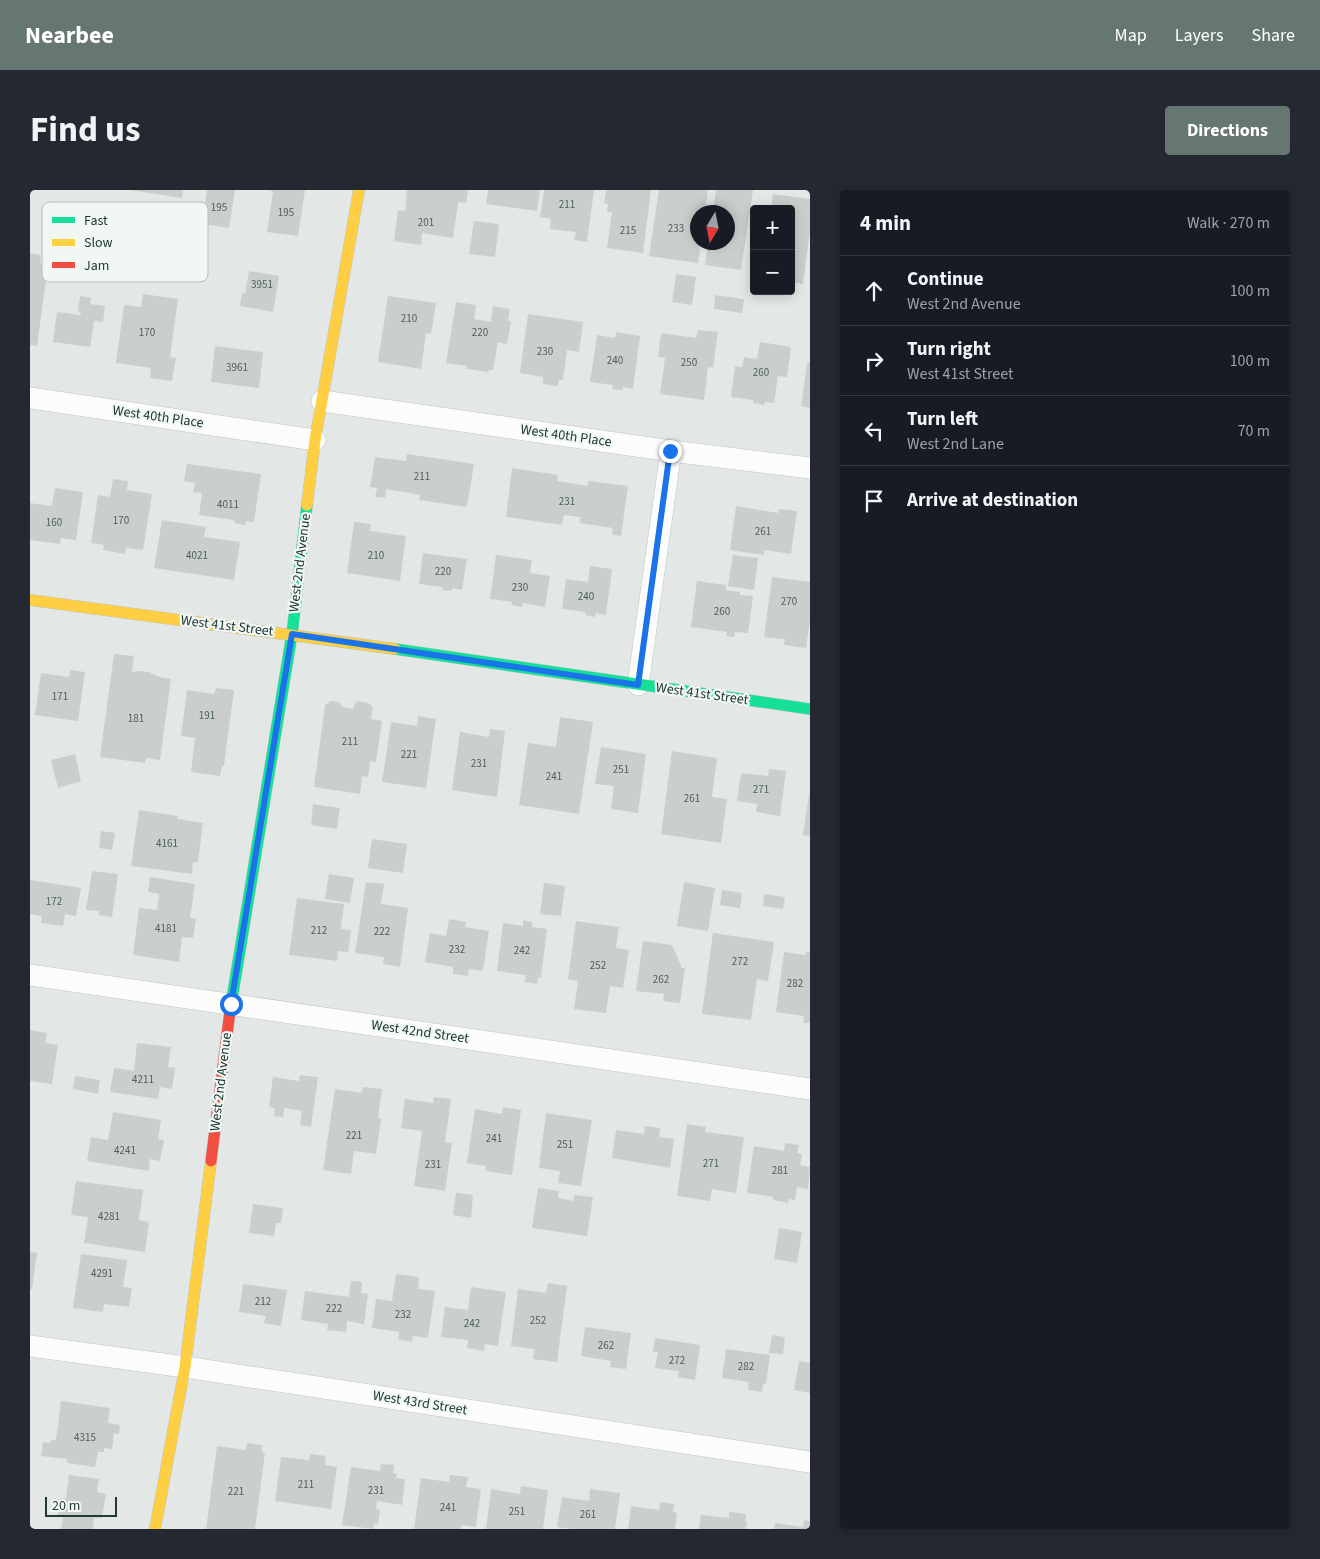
<!DOCTYPE html>
<meta charset="utf-8">
<style>
:root{--surface:#171b24;--page:#242831;--text:#f1f3f6;--muted:#9ea1a6;--line:#363941;--accent:#667772}
body{margin:0;font-family:"Source Sans 3",sans-serif;background:var(--page);color:var(--text)}
.controls{position:absolute;right:15px;top:15px;display:grid;overflow:hidden;border-radius:5px;box-shadow:0 2px 12px #0003}
.controls button{width:45px;height:45px;display:grid;place-items:center;padding:0;border:0;border-bottom:1px solid var(--line);background:var(--surface);color:var(--text);font:25px sans-serif}
.compass{position:absolute;left:660px;top:15px;width:45px;height:45px;border-radius:50%;background:var(--surface);box-shadow:0 2px 12px #0003;rotate:190deg}
.scale{position:absolute;left:15px;bottom:12px;width:72px;box-sizing:border-box;padding-left:5px;border:2px solid #223a34;border-top:0;font-size:14px;line-height:18px;white-space:nowrap;color:#223a34;-webkit-text-stroke:4px #f1f7f4;paint-order:stroke}
.stop{position:absolute;width:15px;height:15px;margin:-11px;border:4px solid #1a73e8;border-radius:50%;background:#fff}
.stop.end{background:#1a73e8;border-color:#fff;box-shadow:0 1px 5px #0008}
.list{margin:0;padding:0;list-style:none}
h2{display:flex;justify-content:space-between;align-items:center;height:65px;margin:0;padding:0 20px;font-size:21px}
h2 small{font-size:16px;font-weight:400;color:var(--muted)}
.list li{display:grid;grid-template-columns:32px 1fr auto;gap:15px;align-items:center;box-sizing:border-box;height:70px;padding:0 20px;border-top:1px solid var(--line)}
.list b{display:block;font-size:19px;white-space:nowrap}
.list p{margin:0;font-size:16px;white-space:nowrap;color:var(--muted)}
.list em{font-size:16px;font-style:normal;color:var(--muted)}
.icon{flex:none;width:28px;height:28px;fill:none;stroke:currentColor;stroke-width:2;stroke-linecap:round;stroke-linejoin:round}
.map{position:relative;flex:none;width:780px;height:1339px;overflow:hidden;border-radius:5px}
header{display:flex;align-items:center;gap:30px;box-sizing:border-box;height:70px;padding:0 25px;background:var(--accent);color:#fff}
header strong{font-size:24px}
nav{display:flex;gap:28px;margin-inline-start:auto;font-size:18px}
.intro{display:flex;align-items:center;justify-content:space-between;box-sizing:border-box;height:120px;padding:0 30px}
h1{margin:0;font-size:35px}
.button{padding:12px 22px;border-radius:5px;background:var(--accent);color:#fff;font-size:18px;font-weight:700}
main{display:flex;gap:30px;padding:0 30px}
aside{flex:1;background:var(--surface);border-radius:5px;box-shadow:0 2px 12px #0003}
.map>svg:first-child{display:block}
.building{fill:#cacfcd}
.lines{fill:none;stroke-linecap:round;stroke-linejoin:round}
.street-casing{stroke:#c0c5c3;stroke-width:22}
.fast-casing{stroke:#bfc5c3;stroke-width:12}
.slow-casing{stroke:#bfc5c3;stroke-width:12}
.jam-casing{stroke:#bfc5c3;stroke-width:12}
.street{stroke:#fbfcfb;stroke-width:21}
.fast{stroke:#16e098;stroke-width:11}
.slow{stroke:#ffcf43;stroke-width:11}
.jam{stroke:#f24e42;stroke-width:11}
.route{stroke:#1a73e8;stroke-width:6}
.labels{text-anchor:middle;dominant-baseline:central;stroke-width:4.5;stroke-linejoin:round;paint-order:stroke}
.number-label{font-size:11px;fill:#4d605b}
.street-label{font-size:14px;fill:#223a34;stroke:#f1f7f4}
.key{fill:#f1f7f4;stroke:#b3beba;stroke-width:1}
.key-label{font-size:14px;fill:#223a34}
</style>
<header>
<strong>Nearbee</strong>
<nav><a>Map</a><a>Layers</a><a>Share</a></nav>
</header>
<div class="intro"><h1>Find us</h1><a class="button">Directions</a></div>
<main>
<div class="map">
<svg width="780" height="1339" viewBox="0 0 780 1339">
<rect width="100%" height="100%" fill="#e3e8e6"/>
<path class="building" d="M 100,0 L 153,0 L 152,8 Z
M 177,0 L 205,0 L 199,38 L 172,34 Z
M 239,0 L 275,0 L 268,46 L 237,42 L 243,2 Z
M 377,0 L 438,0 L 436,13 L 428,12 L 423,48 L 392,43 L 391,55 L 364,51 L 368,20 L 375,21 Z
M 458,0 L 510,0 L 507,21 L 456,14 Z
M 514,0 L 564,0 L 557,52 L 544,50 L 546,42 L 520,39 L 521,29 L 510,27 Z
M 580,0 L 621,0 L 613,63 L 577,58 L 582,22 L 577,22 L 578,14 L 574,13 L 576,1 Z
M 629,0 L 678,0 L 675,22 L 668,22 L 668,52 L 671,52 L 668,73 L 619,66 Z
M 686,0 L 723,0 L 711,80 L 675,75 L 678,52 L 698,52 L 698,22 L 683,22 Z
M 743,4 L 780,9 L 780,41 L 773,94 L 761,92 L 761,19 L 741,19 Z
M 444,31 L 469,34 L 465,67 L 439,64 Z
M 0,63 L 11,65 L 10,73 L 18,75 L 7,156 L 0,155 Z
M 219,81 L 249,86 L 243,122 L 210,116 L 212,103 L 215,103 Z
M 646,84 L 666,87 L 662,115 L 642,112 Z
M 113,104 L 148,109 L 140,167 L 146,168 L 142,191 L 120,188 L 121,178 L 86,173 L 94,115 L 111,117 Z
M 685,105 L 714,109 L 712,123 L 684,119 Z
M 50,106 L 61,108 L 60,114 L 75,116 L 73,132 L 64,131 L 60,157 L 23,152 L 27,122 L 50,125 L 51,122 L 48,121 Z
M 358,106 L 406,113 L 401,144 L 396,143 L 391,179 L 348,172 Z
M 426,112 L 446,115 L 444,129 L 461,132 L 463,116 L 480,119 L 478,131 L 481,131 L 477,154 L 468,152 L 463,180 L 459,180 L 458,182 L 436,179 L 437,176 L 416,173 Z
M 498,124 L 553,132 L 549,162 L 537,160 L 533,190 L 529,190 L 528,196 L 513,194 L 513,187 L 490,183 Z
M 668,140 L 688,142 L 683,178 L 678,177 L 674,210 L 630,204 L 635,168 L 628,167 L 631,143 L 666,148 Z
M 586,142 L 610,146 L 603,199 L 593,197 L 593,200 L 582,199 L 583,195 L 560,192 L 567,145 L 585,148 Z
M 730,152 L 761,157 L 757,187 L 748,186 L 744,213 L 735,212 L 734,215 L 723,213 L 723,210 L 701,207 L 705,176 L 712,177 L 714,167 L 727,169 Z
M 185,156 L 233,162 L 229,198 L 181,192 Z
M 777,173 L 780,173 L 780,218 L 771,216 Z
M 377,264 L 444,274 L 437,317 L 389,310 L 390,305 L 356,299 L 355,308 L 345,307 L 347,298 L 340,297 L 345,267 L 376,271 Z
M 157,274 L 231,284 L 224,332 L 216,331 L 215,335 L 204,333 L 204,330 L 169,325 L 172,303 L 163,302 L 165,293 L 154,291 Z
M 482,278 L 528,285 L 527,291 L 558,296 L 558,291 L 598,296 L 591,346 L 582,344 L 583,338 L 549,333 L 551,327 L 534,325 L 532,335 L 476,327 Z
M 83,289 L 98,291 L 97,300 L 122,304 L 113,360 L 96,358 L 95,364 L 73,360 L 74,355 L 61,353 L 68,305 L 80,307 Z
M 25,298 L 53,302 L 46,350 L 31,348 L 30,354 L 0,350 L 0,313 L 22,316 Z
M 706,316 L 748,323 L 749,319 L 767,321 L 761,364 L 734,360 L 734,365 L 700,360 Z
M 132,330 L 176,337 L 174,347 L 210,352 L 204,390 L 124,378 Z
M 324,332 L 341,334 L 340,341 L 376,346 L 370,391 L 317,383 Z
M 393,363 L 437,369 L 432,400 L 422,398 L 422,401 L 412,400 L 412,397 L 389,394 Z
M 466,365 L 502,370 L 500,383 L 520,386 L 515,417 L 493,413 L 492,417 L 482,415 L 482,412 L 460,409 Z
M 703,365 L 728,368 L 724,400 L 698,396 Z
M 560,376 L 582,379 L 576,425 L 566,423 L 565,427 L 555,425 L 555,422 L 532,419 L 536,389 L 558,392 Z
M 742,387 L 780,392 L 780,430 L 776,458 L 754,455 L 755,449 L 734,447 Z
M 667,391 L 696,395 L 696,400 L 710,402 L 710,405 L 723,406 L 718,443 L 705,442 L 704,447 L 696,446 L 697,442 L 661,437 Z
M 84,464 L 104,466 L 102,482 L 109,481 L 119,482 L 129,487 L 141,489 L 130,570 L 116,568 L 115,573 L 70,567 Z
M 40,480 L 55,482 L 48,531 L 5,525 L 11,483 L 39,487 Z
M 186,498 L 204,500 L 194,576 L 192,576 L 190,586 L 161,582 L 165,548 L 151,546 L 157,500 L 184,504 Z
M 301,511 L 309,512 L 313,517 L 324,519 L 324,515 L 328,511 L 338,513 L 343,517 L 341,529 L 352,531 L 346,572 L 340,571 L 338,587 L 332,586 L 330,604 L 284,597 L 295,515 Z
M 388,526 L 406,529 L 396,598 L 352,592 L 361,532 L 387,536 Z
M 530,527 L 563,532 L 549,624 L 489,615 L 498,553 L 526,557 Z
M 460,539 L 475,541 L 467,607 L 422,600 L 430,542 L 459,547 Z
M 571,557 L 616,564 L 608,623 L 581,619 L 584,596 L 565,594 Z
M 642,561 L 687,568 L 682,607 L 697,609 L 691,653 L 631,644 Z
M 45,564 L 51,591 L 28,598 L 21,570 Z
M 739,579 L 756,581 L 750,626 L 726,622 L 727,614 L 707,611 L 711,583 L 738,586 Z
M 779,604 L 780,604 L 780,646 L 773,645 Z
M 283,614 L 310,618 L 307,639 L 281,635 Z
M 109,620 L 148,626 L 147,629 L 173,633 L 168,672 L 163,672 L 162,684 L 101,676 Z
M 71,641 L 85,643 L 82,660 L 69,658 Z
M 342,649 L 377,654 L 373,683 L 338,678 Z
M 62,681 L 88,684 L 82,727 L 69,725 L 69,721 L 56,720 Z
M 299,684 L 324,688 L 320,713 L 295,709 Z
M 120,687 L 165,694 L 160,728 L 166,729 L 163,748 L 152,747 L 149,772 L 103,765 L 109,718 L 127,720 L 129,704 L 118,702 Z
M 0,690 L 51,698 L 46,726 L 35,724 L 33,736 L 11,733 L 12,726 L 0,724 Z
M 336,692 L 354,694 L 351,714 L 378,718 L 370,777 L 353,774 L 354,767 L 325,763 Z
M 654,692 L 685,698 L 678,741 L 647,736 Z
M 514,693 L 535,696 L 531,726 L 510,724 Z
M 692,700 L 712,703 L 710,718 L 690,715 Z
M 734,704 L 755,707 L 753,719 L 733,716 Z
M 267,708 L 314,714 L 311,739 L 321,740 L 318,762 L 308,761 L 307,771 L 259,765 Z
M 419,729 L 436,732 L 435,737 L 459,741 L 453,781 L 439,779 L 438,786 L 423,784 L 423,777 L 395,772 L 400,743 L 416,746 Z
M 493,730 L 502,732 L 502,737 L 517,739 L 511,787 L 508,787 L 507,794 L 494,792 L 496,785 L 467,781 L 473,733 L 493,736 Z
M 546,731 L 589,737 L 586,758 L 599,760 L 593,798 L 580,796 L 576,823 L 544,819 L 548,791 L 538,789 Z
M 683,743 L 744,752 L 738,791 L 727,789 L 721,830 L 672,824 Z
M 613,751 L 642,755 L 652,778 L 655,778 L 650,813 L 633,811 L 634,804 L 606,801 Z
M 754,762 L 776,765 L 776,762 L 780,762 L 780,833 L 773,833 L 774,826 L 746,822 Z
M 0,840 L 17,843 L 15,853 L 28,855 L 22,894 L 0,891 Z
M 107,853 L 141,857 L 138,877 L 145,878 L 142,899 L 130,897 L 128,909 L 80,902 L 84,878 L 104,881 Z
M 270,885 L 288,887 L 281,937 L 270,935 L 272,921 L 254,918 L 253,927 L 244,926 L 245,918 L 239,917 L 243,887 L 269,891 Z
M 45,886 L 70,890 L 68,904 L 43,899 Z
M 333,897 L 352,899 L 348,928 L 351,929 L 346,964 L 324,961 L 321,984 L 293,980 L 305,899 L 332,903 Z
M 404,907 L 421,909 L 415,952 L 422,953 L 415,1001 L 384,996 L 392,941 L 371,938 L 375,909 L 403,913 Z
M 473,917 L 491,920 L 482,985 L 455,981 L 456,976 L 437,973 L 445,919 L 472,924 Z
M 83,922 L 131,930 L 128,949 L 134,950 L 130,971 L 120,969 L 119,981 L 57,971 L 61,947 L 78,950 Z
M 516,923 L 562,930 L 551,996 L 528,993 L 530,981 L 509,978 Z
M 657,934 L 676,937 L 675,942 L 714,947 L 706,1003 L 682,999 L 680,1011 L 647,1006 Z
M 615,936 L 630,938 L 629,947 L 644,949 L 640,978 L 582,968 L 586,940 L 614,944 Z
M 755,953 L 769,955 L 767,963 L 772,964 L 770,975 L 780,977 L 778,999 L 767,997 L 765,1010 L 759,1009 L 758,1013 L 743,1010 L 743,1007 L 717,1003 L 724,956 L 754,961 Z
M 46,991 L 113,1000 L 109,1030 L 119,1032 L 115,1062 L 54,1053 L 58,1027 L 41,1025 Z
M 508,998 L 529,1001 L 528,1008 L 544,1011 L 544,1005 L 563,1007 L 557,1046 L 502,1038 Z
M 426,1003 L 443,1005 L 441,1028 L 423,1025 Z
M 223,1014 L 253,1018 L 251,1033 L 246,1033 L 244,1046 L 219,1043 Z
M 749,1038 L 772,1042 L 767,1073 L 744,1069 Z
M 0,1062 L 7,1063 L 2,1099 L 0,1099 Z
M 51,1064 L 97,1070 L 93,1097 L 102,1098 L 99,1117 L 74,1114 L 73,1122 L 43,1118 Z
M 366,1084 L 389,1087 L 388,1099 L 405,1101 L 398,1148 L 383,1146 L 382,1152 L 368,1149 L 369,1142 L 342,1138 L 346,1109 L 362,1111 Z
M 321,1091 L 332,1092 L 331,1103 L 338,1104 L 334,1134 L 317,1131 L 316,1142 L 297,1140 L 298,1134 L 271,1130 L 275,1101 L 319,1107 Z
M 518,1093 L 537,1096 L 527,1172 L 503,1169 L 504,1159 L 481,1156 L 488,1099 L 516,1103 Z
M 213,1094 L 257,1100 L 251,1136 L 234,1133 L 236,1126 L 209,1122 Z
M 441,1097 L 476,1102 L 468,1156 L 455,1154 L 454,1161 L 437,1158 L 438,1150 L 411,1147 L 415,1117 L 438,1120 Z
M 555,1137 L 601,1143 L 596,1179 L 580,1177 L 581,1171 L 551,1166 Z
M 742,1145 L 755,1147 L 753,1164 L 739,1163 Z
M 625,1148 L 670,1155 L 665,1190 L 648,1187 L 649,1181 L 625,1178 L 628,1162 L 623,1162 Z
M 696,1159 L 740,1165 L 736,1194 L 733,1194 L 732,1202 L 718,1200 L 719,1192 L 692,1188 Z
M 769,1171 L 780,1173 L 780,1203 L 764,1200 Z
M 31,1211 L 80,1218 L 78,1233 L 90,1235 L 89,1244 L 84,1243 L 82,1259 L 74,1258 L 74,1262 L 68,1262 L 65,1277 L 37,1273 L 37,1269 L 11,1266 L 13,1252 L 21,1253 L 21,1250 L 26,1250 Z
M 217,1253 L 232,1255 L 232,1262 L 235,1263 L 225,1339 L 176,1339 L 187,1256 L 216,1260 Z
M 280,1264 L 296,1266 L 295,1275 L 307,1277 L 301,1319 L 245,1311 L 251,1267 L 279,1270 Z
M 351,1274 L 364,1275 L 363,1283 L 367,1284 L 366,1288 L 375,1289 L 372,1315 L 347,1311 L 346,1319 L 350,1320 L 348,1334 L 344,1333 L 343,1339 L 312,1335 L 321,1277 L 350,1281 Z
M 39,1285 L 69,1289 L 67,1302 L 76,1304 L 72,1328 L 64,1328 L 63,1339 L 31,1339 L 33,1326 L 28,1325 L 29,1316 L 31,1308 L 36,1309 Z
M 420,1285 L 438,1287 L 436,1297 L 451,1299 L 446,1337 L 432,1335 L 431,1339 L 384,1339 L 391,1288 L 419,1292 Z
M 491,1296 L 518,1300 L 513,1339 L 456,1339 L 461,1299 L 490,1304 Z
M 560,1299 L 590,1303 L 585,1339 L 541,1339 L 527,1337 L 532,1307 L 559,1311 Z
M 630,1312 L 644,1314 L 643,1322 L 647,1323 L 645,1339 L 598,1339 L 601,1316 L 629,1320 Z
M 699,1322 L 716,1324 L 715,1331 L 717,1331 L 716,1339 L 669,1339 L 671,1325 L 699,1328 Z
M 774,1330 L 780,1331 L 780,1339 L 744,1339 L 745,1333 L 773,1337 Z"/>
<g class="lines">
<g class="street-casing">
<path id="street" d="M 0,208 L 285,250
M 292,211 L 641,261 L 780,278
M 608,495 L 641,261
M 0,785 L 780,899
M 0,1156 L 155,1177 L 780,1272"/>
</g>
<g class="fast-casing">
<path id="fast" d="M 365,459 L 780,519
M 200,821 L 262,444 L 277,315"/>
</g>
<g class="slow-casing">
<path id="slow" d="M 277,315 L 285,250 L 329,0
M 0,410 L 365,459
M 125,1339 L 155,1177 L 181,971"/>
</g>
<g class="jam-casing">
<path id="jam" d="M 181,971 L 200,821"/>
</g>
<use href="#street" class="street"/>
<use href="#fast" class="fast"/>
<use href="#slow" class="slow"/>
<use href="#jam" class="jam"/>
</g>
<g class="lines">
<path class="route" d="M 201,814 L 262,444 L 608,495 L 640,261"/>
</g>
<g class="labels">
<g class="number-label">
<text x="537" y="14">211</text>
<text x="189" y="17">195</text>
<text x="256" y="22">195</text>
<text x="396" y="32">201</text>
<text x="646" y="38">233</text>
<text x="598" y="40">215</text>
<text x="232" y="94">3951</text>
<text x="379" y="128">210</text>
<text x="117" y="142">170</text>
<text x="450" y="142">220</text>
<text x="515" y="161">230</text>
<text x="585" y="170">240</text>
<text x="659" y="172">250</text>
<text x="207" y="177">3961</text>
<text x="731" y="182">260</text>
<text x="392" y="286">211</text>
<text x="537" y="311">231</text>
<text x="198" y="314">4011</text>
<text x="91" y="330">170</text>
<text x="24" y="332">160</text>
<text x="733" y="341">261</text>
<text x="167" y="365">4021</text>
<text x="346" y="365">210</text>
<text x="413" y="381">220</text>
<text x="490" y="397">230</text>
<text x="556" y="406">240</text>
<text x="759" y="411">270</text>
<text x="692" y="421">260</text>
<text x="30" y="506">171</text>
<text x="177" y="525">191</text>
<text x="106" y="528">181</text>
<text x="320" y="551">211</text>
<text x="379" y="564">221</text>
<text x="449" y="573">231</text>
<text x="591" y="579">251</text>
<text x="524" y="586">241</text>
<text x="731" y="599">271</text>
<text x="662" y="608">261</text>
<text x="137" y="653">4161</text>
<text x="24" y="711">172</text>
<text x="136" y="738">4181</text>
<text x="289" y="740">212</text>
<text x="352" y="741">222</text>
<text x="427" y="759">232</text>
<text x="492" y="760">242</text>
<text x="710" y="771">272</text>
<text x="568" y="775">252</text>
<text x="631" y="789">262</text>
<text x="765" y="793">282</text>
<text x="113" y="889">4211</text>
<text x="324" y="945">221</text>
<text x="464" y="948">241</text>
<text x="535" y="954">251</text>
<text x="95" y="960">4241</text>
<text x="681" y="973">271</text>
<text x="403" y="974">231</text>
<text x="750" y="980">281</text>
<text x="79" y="1026">4281</text>
<text x="72" y="1083">4291</text>
<text x="233" y="1111">212</text>
<text x="304" y="1118">222</text>
<text x="373" y="1124">232</text>
<text x="508" y="1130">252</text>
<text x="442" y="1133">242</text>
<text x="576" y="1155">262</text>
<text x="647" y="1170">272</text>
<text x="716" y="1176">282</text>
<text x="55" y="1247">4315</text>
<text x="276" y="1294">211</text>
<text x="346" y="1300">231</text>
<text x="206" y="1301">221</text>
<text x="418" y="1317">241</text>
<text x="487" y="1321">251</text>
<text x="558" y="1324">261</text>
</g>
<g class="street-label">
<text transform="translate(128 227) rotate(8)">West 40th Place</text>
<text transform="translate(536 246) rotate(8)">West 40th Place</text>
<text transform="translate(270 373) rotate(-83)">West 2nd Avenue</text>
<text transform="translate(197 436) rotate(7)">West 41st Street</text>
<text transform="translate(672 504) rotate(8)">West 41st Street</text>
<text transform="translate(390 842) rotate(8)">West 42nd Street</text>
<text transform="translate(191 892) rotate(-83)">West 2nd Avenue</text>
<text transform="translate(390 1213) rotate(9)">West 43rd Street</text>
</g>
</g>
<rect x="12" y="12" width="166" height="80" rx="8" class="key"/>
<rect x="22" y="27" width="23" height="6" fill="#16e098"/>
<rect x="22" y="49" width="23" height="7" fill="#ffcf43"/>
<rect x="22" y="72" width="23" height="6" fill="#f24e42"/>
<g class="key-label">
<text x="54" y="35">Fast</text>
<text x="54" y="57">Slow</text>
<text x="54" y="80">Jam</text>
</g>
</svg>
<div class="controls">
<button>+</button>
<button>−</button>
</div>
<svg class="compass" viewBox="-18 -18 36 36"><path d="M0-13l5 13h-10z" fill="#e53935"/><path d="M0 13l5-13h-10z" fill="#9ea1a6"/></svg>
<div class="scale">20 m</div>
<div class="stop" style="left:201px;top:814px"></div>
<div class="stop end" style="left:640px;top:261px"></div>
</div>
<aside>
<h2>4 min<small>Walk · 270 m</small></h2>
<ul class="list">
<li><svg class="icon" aria-label="ahead" viewBox="0 0 24 24"><path d="M12 20V5M6 11l6-6 6 6"/></svg><div><b>Continue</b><p>West 2nd Avenue</p></div><em>100 m</em></li>
<li><svg class="icon" aria-label="right" viewBox="0 0 24 24"><path d="M7 20v-9h11M14 6l5 5-5 5"/></svg><div><b>Turn right</b><p>West 41st Street</p></div><em>100 m</em></li>
<li><svg class="icon" aria-label="left" viewBox="0 0 24 24"><path d="M17 20v-9H6M10 6l-5 5 5 5"/></svg><div><b>Turn left</b><p>West 2nd Lane</p></div><em>70 m</em></li>
<li><svg class="icon" aria-label="arrive" viewBox="0 0 24 24"><path d="M6 21V4h12l-3 4 3 4H6"/></svg><div><b>Arrive at destination</b></div></li>
</ul>
</aside>
</main>
